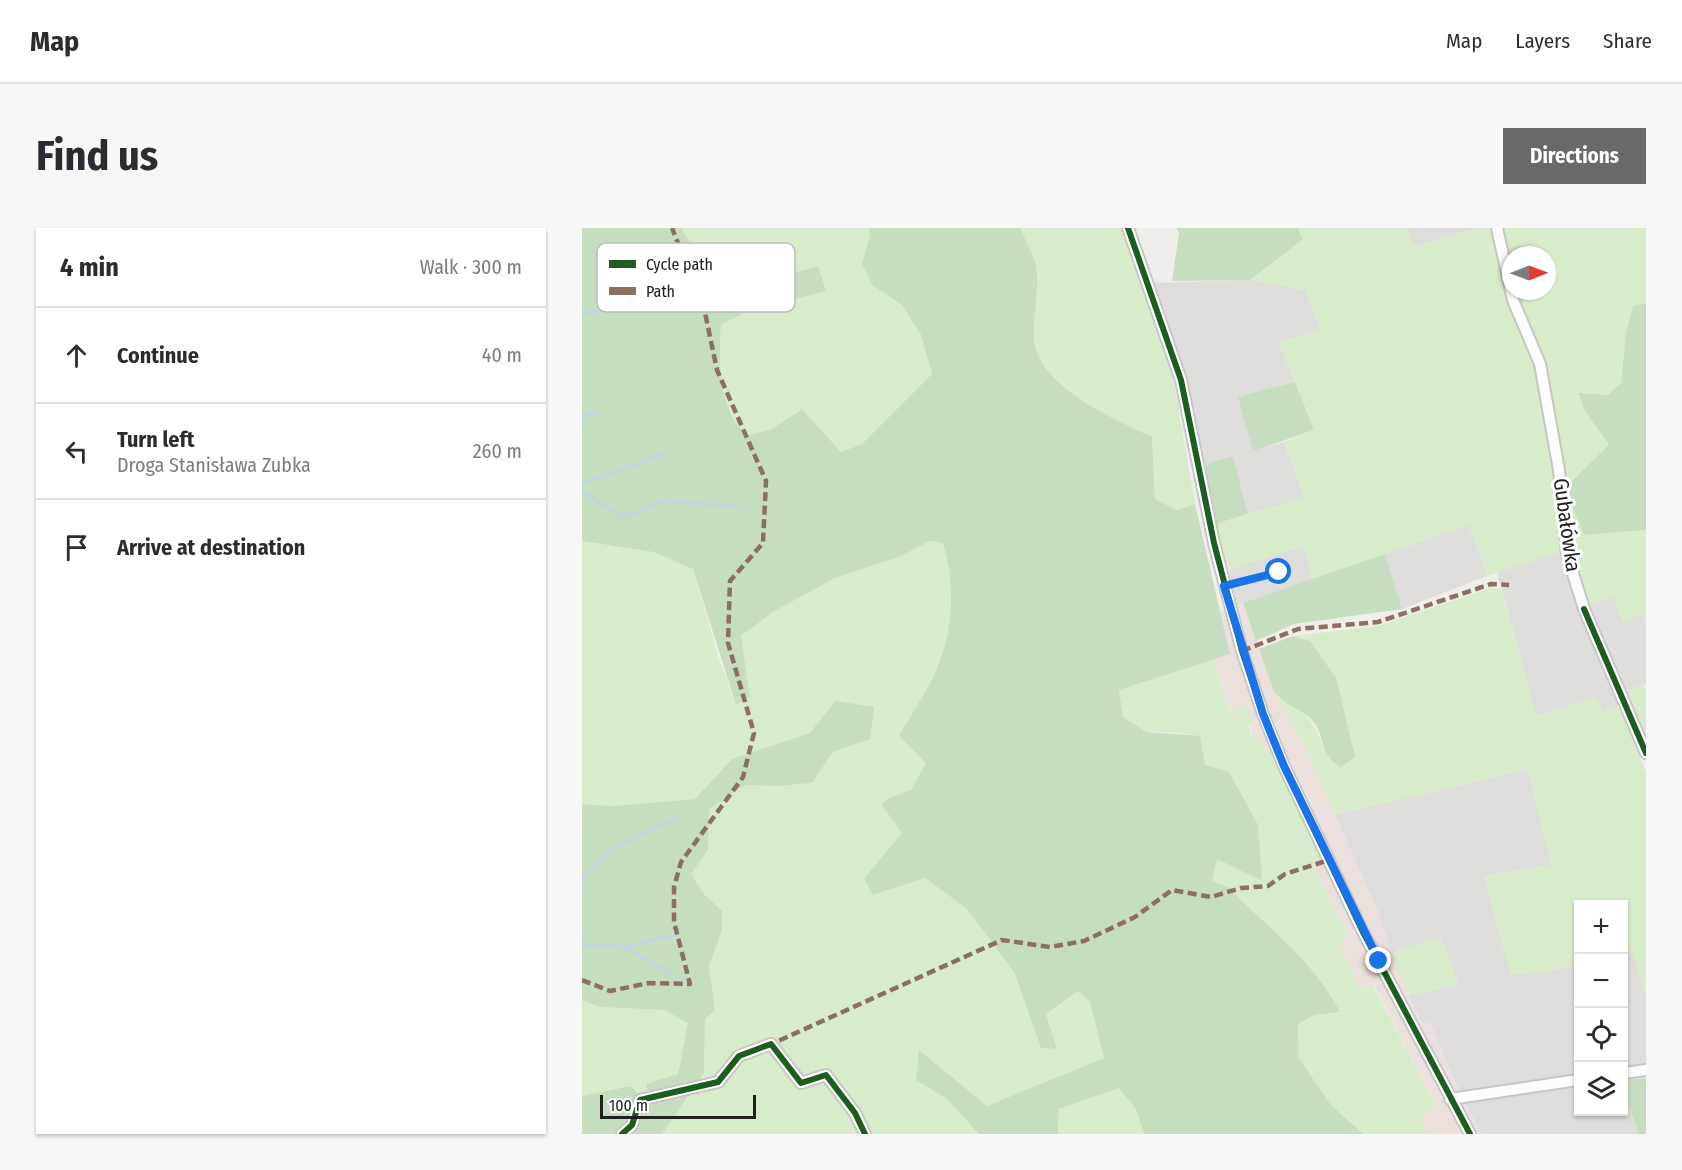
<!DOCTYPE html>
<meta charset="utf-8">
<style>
:root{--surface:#fff;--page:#f7f7f7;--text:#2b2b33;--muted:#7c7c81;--line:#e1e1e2;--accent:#696967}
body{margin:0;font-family:"Fira Sans Condensed",sans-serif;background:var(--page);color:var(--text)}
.controls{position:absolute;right:18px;bottom:18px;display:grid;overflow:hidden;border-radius:0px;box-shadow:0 2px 4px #0004}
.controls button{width:54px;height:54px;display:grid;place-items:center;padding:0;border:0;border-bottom:2px solid var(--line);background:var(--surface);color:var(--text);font:30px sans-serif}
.compass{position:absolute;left:920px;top:18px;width:54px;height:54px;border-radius:50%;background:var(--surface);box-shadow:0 2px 4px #0004;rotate:89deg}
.scale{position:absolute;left:18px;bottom:15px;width:156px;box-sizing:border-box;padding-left:6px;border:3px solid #212121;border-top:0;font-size:16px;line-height:21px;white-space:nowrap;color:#212121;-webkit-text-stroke:4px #fff;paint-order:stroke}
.stop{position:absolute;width:18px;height:18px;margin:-14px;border:4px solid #1a73e8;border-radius:50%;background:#fff}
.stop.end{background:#1a73e8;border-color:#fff;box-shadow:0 2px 6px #0008}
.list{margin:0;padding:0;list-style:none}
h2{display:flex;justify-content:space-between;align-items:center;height:78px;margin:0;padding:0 24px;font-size:26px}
h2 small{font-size:20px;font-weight:400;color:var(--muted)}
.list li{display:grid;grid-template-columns:39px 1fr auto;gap:18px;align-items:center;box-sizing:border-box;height:96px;padding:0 24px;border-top:2px solid var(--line)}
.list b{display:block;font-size:22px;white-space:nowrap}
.list p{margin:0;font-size:20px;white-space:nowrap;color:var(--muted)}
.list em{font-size:20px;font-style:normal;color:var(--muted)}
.icon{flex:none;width:33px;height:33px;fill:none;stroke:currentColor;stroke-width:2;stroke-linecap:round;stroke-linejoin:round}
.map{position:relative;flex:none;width:1064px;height:906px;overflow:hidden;border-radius:0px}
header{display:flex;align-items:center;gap:36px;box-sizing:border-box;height:84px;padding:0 30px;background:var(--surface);border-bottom:2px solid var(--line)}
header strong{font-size:28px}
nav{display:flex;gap:33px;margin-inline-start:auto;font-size:21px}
.intro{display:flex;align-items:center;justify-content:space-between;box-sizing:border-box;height:144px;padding:0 36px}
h1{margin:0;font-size:42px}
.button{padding:15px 27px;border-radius:0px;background:var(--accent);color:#fff;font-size:21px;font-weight:700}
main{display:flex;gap:36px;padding:0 36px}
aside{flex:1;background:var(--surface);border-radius:0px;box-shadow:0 2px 4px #0004}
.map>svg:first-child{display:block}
.residential{fill:#dedddb}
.commercial{fill:#ece0dc}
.religious{fill:#dddddb}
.grass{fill:#d8ebca}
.forest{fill:#c7ddc0}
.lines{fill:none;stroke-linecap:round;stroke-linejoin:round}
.stream{stroke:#bfd6e1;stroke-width:3}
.minor-casing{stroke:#c6c6c4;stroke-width:14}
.path{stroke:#d7ccc8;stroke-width:2;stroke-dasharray:3 3;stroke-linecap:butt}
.minor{stroke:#fdfcfc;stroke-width:10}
.quiet{stroke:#8d6e63;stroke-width:4.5;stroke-dasharray:9 4.5;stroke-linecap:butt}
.cycleway-casing{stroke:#fff;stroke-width:10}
.cycleway{stroke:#1b5e20;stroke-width:6}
.route{stroke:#1a73e8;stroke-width:8}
.labels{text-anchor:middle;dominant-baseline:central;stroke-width:6;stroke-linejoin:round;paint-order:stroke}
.street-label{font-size:21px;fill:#212121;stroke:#fff}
.key{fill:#fff;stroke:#bcbcbc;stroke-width:1.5}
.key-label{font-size:16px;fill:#212121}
</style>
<header>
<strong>Map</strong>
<nav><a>Map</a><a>Layers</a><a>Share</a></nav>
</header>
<div class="intro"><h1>Find us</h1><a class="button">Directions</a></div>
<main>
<aside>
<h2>4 min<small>Walk · 300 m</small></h2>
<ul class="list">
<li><svg class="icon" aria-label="ahead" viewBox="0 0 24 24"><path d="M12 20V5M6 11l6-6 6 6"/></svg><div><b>Continue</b></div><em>40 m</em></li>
<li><svg class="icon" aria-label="left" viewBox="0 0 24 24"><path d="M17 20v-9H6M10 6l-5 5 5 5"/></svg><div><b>Turn left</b><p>Droga Stanisława Zubka</p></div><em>260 m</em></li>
<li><svg class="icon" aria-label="arrive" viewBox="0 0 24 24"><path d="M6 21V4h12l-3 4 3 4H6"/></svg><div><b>Arrive at destination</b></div></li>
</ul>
</aside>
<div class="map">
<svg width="1064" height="906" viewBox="0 0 1064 906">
<rect width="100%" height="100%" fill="#efeeea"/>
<path class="residential" d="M 825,0 L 895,0 L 831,19 Z
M 668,52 L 723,62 L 738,101 L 697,115 L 713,154 L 657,170 L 672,222 L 702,214 L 723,270 L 666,286 L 651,228 L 619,237 L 602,144 L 570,55 Z
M 887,296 L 905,348 L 820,381 L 803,326 Z
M 981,323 L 1039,477 L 1021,485 L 1013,470 L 954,488 L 915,344 Z
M 1030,368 L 1061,386 L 1064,393 L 1064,455 L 1041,464 L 1005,379 Z
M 945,541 L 969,637 L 902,648 L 960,745 L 996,735 L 996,850 L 878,865 L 848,795 L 839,795 L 826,767 L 877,757 L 859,710 L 809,725 L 795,682 L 753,587 Z
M 1049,721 L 1064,767 L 1064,840 L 1042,843 L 1042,723 Z
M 996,858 L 996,884 L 1042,884 L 1042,877 L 1047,879 L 1057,906 L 900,906 L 882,874 Z"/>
<path class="commercial" d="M 661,375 L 692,463 L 723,519 L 795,682 L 826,767 L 838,795 L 848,795 L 882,874 L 900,906 L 845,906 L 837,889 L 855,878 L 792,757 L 779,763 L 757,715 L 767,707 L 731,637 L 741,631 L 690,521 L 684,524 L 671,511 L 666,479 L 649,485 L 631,431 L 648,425 L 638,384 Z"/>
<path class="religious" d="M 722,318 L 730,352 L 655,377 L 647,341 Z"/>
<path class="grass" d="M 99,0 L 287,0 L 288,7 L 280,37 L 290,57 L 320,77 L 339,107 L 350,146 L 280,216 L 259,224 L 220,181 L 188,202 L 164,207 C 136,181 137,133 139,97 L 176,77 L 168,58 L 126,44 Z
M 438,0 L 540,0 L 590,143 L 613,276 L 595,282 L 573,271 L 570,209 C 531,190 453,158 452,108 C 451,89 458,55 454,38 C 452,26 443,12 438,0 Z
M 715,0 L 825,0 L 832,19 L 895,0 L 911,0 L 955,141 L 972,232 L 981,323 L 905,348 L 887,296 L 730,352 L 722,318 L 647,341 L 633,296 L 723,269 L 702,214 L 732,202 L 697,115 L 738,101 L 723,62 L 668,52 L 720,11 Z
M 918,0 L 1064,0 L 1064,75 L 1051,78 L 1044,104 L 1039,155 L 1026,167 L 996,166 L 1003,183 L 1027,217 L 1009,236 L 1002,307 L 1064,302 L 1064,393 L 1061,386 L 1041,394 L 1030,368 L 1005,379 L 990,321 L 982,245 L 933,63 L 965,63 L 965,27 L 929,27 L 929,46 Z
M 0,313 L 71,324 L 111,341 L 138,434 L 154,477 L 168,469 L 159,408 L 191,384 L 253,350 L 317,329 L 348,313 L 361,315 C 373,358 372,401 354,443 C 344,465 329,486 317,508 L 345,535 L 329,563 L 307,570 L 320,605 L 291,667 L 343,650 L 385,681 L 432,744 L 459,820 L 475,821 L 464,786 L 496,763 L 508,774 L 522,830 L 405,878 L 338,823 L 334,852 L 365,871 L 397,906 L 80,906 L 122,845 L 123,791 L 133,782 L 127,738 L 140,703 L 140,684 L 122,666 L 109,646 L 126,622 L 128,581 L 163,557 L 196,558 L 230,555 L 251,524 L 288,511 L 253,473 L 228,505 L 150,531 L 113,571 L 29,578 L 0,576 Z
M 908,360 L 919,361 L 954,488 L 1013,469 L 1021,485 L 1039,477 L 1064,545 L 1064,767 L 1049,721 L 1042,723 L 1042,676 L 996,676 L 996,735 L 960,745 L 928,746 L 902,648 L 969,637 L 945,541 L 753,587 L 723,519 L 695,469 C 729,484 734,499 747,531 L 728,413 L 711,408 L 797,398 Z
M 631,431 L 648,484 L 666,478 L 670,496 L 667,498 L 671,511 L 678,509 L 684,524 L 690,521 L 741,631 L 731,637 L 767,708 L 757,715 L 779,763 L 791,757 L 855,879 L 837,889 L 845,906 L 781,906 L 748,876 L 717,830 L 716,796 L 732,787 L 758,784 L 646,659 L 630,653 L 635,631 L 679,652 L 623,537 L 603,505 L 564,504 L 541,489 L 537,462 Z
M 1062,456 L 1064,464 L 1064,517 L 1041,464 Z
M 859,709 L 877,757 L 826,767 L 809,725 Z
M 0,772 L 19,779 L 82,782 L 106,795 L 96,846 L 70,878 L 47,858 L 0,868 Z
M 538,860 L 554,881 L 562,906 L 476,906 L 477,881 Z"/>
<path class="forest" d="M 0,0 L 99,0 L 126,44 L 168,58 L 177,77 L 139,97 C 137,133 136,181 164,207 L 188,202 L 220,181 L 259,224 L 280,216 L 350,146 L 339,107 L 320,77 L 290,57 L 280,36 L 288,7 L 287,0 L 438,0 C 443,12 452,26 454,38 C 458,55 451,89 452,108 C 453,158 531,190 570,209 L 573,271 L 595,282 L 613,276 L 648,426 L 537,462 L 541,489 L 564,504 L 618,508 L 623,537 L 647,544 L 676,597 L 680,653 L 635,631 L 630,653 L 646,659 C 688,703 729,729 758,784 L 732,787 L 716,796 L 717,830 L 748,876 L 781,906 L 562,906 L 554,881 L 537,860 L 477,881 L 476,906 L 397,906 L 365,871 L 334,852 L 337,822 L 405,878 L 522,830 L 508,774 L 496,763 L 464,786 L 475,821 L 459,820 L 432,744 L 385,681 L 343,650 L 291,667 L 282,651 L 320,605 L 299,576 L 307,570 L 329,562 L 344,535 L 317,508 C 329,486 344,465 354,443 C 372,401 373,358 361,315 L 348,313 L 317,329 L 253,350 L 191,384 L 159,408 L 168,469 L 154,477 L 111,341 L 71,324 L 0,313 Z
M 594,0 L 715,0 L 721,11 L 668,52 L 590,53 L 597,5 Z
M 236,38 L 244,63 L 195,75 L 184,53 Z
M 1064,75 L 1064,302 L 1002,307 L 983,260 L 1027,217 L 1003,183 L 996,165 L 1026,167 L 1039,155 L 1044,104 L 1051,78 Z
M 713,154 L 732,202 L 671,223 L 656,169 Z
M 651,228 L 666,286 L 633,296 L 619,237 Z
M 803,326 L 820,381 L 712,396 L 674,413 L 661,375 Z
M 711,408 L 728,413 L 754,450 L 773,529 L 759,539 C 737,526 745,515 733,496 C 724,482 699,476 692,463 L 677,421 Z
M 253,473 L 292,479 L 288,511 L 251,524 L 230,555 L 196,558 L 163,557 L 128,581 L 126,622 L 109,646 L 122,666 L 140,683 L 140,703 L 127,738 L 133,782 L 123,791 L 122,845 L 80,906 L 0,906 L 0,868 L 48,858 L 69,877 L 64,856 L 96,846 L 106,795 L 82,782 L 18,779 L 0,772 L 0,576 L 29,578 L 113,571 L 150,531 L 228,505 Z
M 1064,850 L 1064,906 L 1057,906 L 1047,879 L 1042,877 L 1042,852 Z"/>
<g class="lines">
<path class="stream" d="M 0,86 L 106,65
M 0,188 L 18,184
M 0,255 L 83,226
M 0,264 L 41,289 L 83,273 L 163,279
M 0,652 L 30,620 L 96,589
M 0,716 L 43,719 L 94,749
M 43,719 L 93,707"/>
<g class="minor-casing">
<path id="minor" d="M 546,0 L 599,152 L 632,315 L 660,423 L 681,486 L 702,538 L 780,702 L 888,906
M 915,0 L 931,72 L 958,136 L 977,242 L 985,326 L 1002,381 L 1064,525
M 1042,845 L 1064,842
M 868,871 L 996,852
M 40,906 L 50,897 L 58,872 L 136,854 L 157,828 L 189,816 L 219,855 L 244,847 L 273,885 L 283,906"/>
</g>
<path class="path" d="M 654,355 L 697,344"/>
<use href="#minor" class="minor"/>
<path class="quiet" d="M 660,423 L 716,401 L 796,394 L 909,356 L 927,357
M 0,752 L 28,763 L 67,755 L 108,756 L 92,694 L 92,659 L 99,634 L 161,549 L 172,505 L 146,415 L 148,353 L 181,315 L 184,253 L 135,142 L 122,80 L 90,0
M 185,818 L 420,712 L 468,719 L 502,713 L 553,689 L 590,662 L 629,669 L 659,660 L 686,658 L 703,646 L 747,632"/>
<g class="cycleway-casing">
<path id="cycleway" d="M 546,0 L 599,152 L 632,315 L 660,423 L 681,486 L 702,538 L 780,702 L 888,906
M 1002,381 L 1064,525
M 40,906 L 50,897 L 58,872 L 136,854 L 157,828 L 189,816 L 219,855 L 244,847 L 273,885 L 283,906"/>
</g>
<use href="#cycleway" class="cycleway"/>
</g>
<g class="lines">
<path class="route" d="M 697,344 L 642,358 L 681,486 L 702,538 L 797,733"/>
</g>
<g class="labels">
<g class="street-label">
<text transform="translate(985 297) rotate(82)">Gubałówka</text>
</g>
</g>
<rect x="15" y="15" width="198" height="69" rx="9" class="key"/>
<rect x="27" y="32" width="27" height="8" fill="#1b5e20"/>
<rect x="27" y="59" width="27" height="8" fill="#8d6e63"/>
<g class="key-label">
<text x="64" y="42">Cycle path</text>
<text x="64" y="69">Path</text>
</g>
</svg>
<div class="controls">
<button>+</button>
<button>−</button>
<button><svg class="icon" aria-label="locate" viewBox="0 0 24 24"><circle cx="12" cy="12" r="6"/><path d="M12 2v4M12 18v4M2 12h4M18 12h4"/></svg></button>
<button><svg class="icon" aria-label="layers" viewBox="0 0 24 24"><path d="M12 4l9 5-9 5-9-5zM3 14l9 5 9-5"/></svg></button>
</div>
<svg class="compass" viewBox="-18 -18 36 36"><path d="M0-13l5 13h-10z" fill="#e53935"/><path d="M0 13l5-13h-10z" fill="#7c7c81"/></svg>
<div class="scale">100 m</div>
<div class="stop" style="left:697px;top:344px"></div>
<div class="stop end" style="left:797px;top:733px"></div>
</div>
</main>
